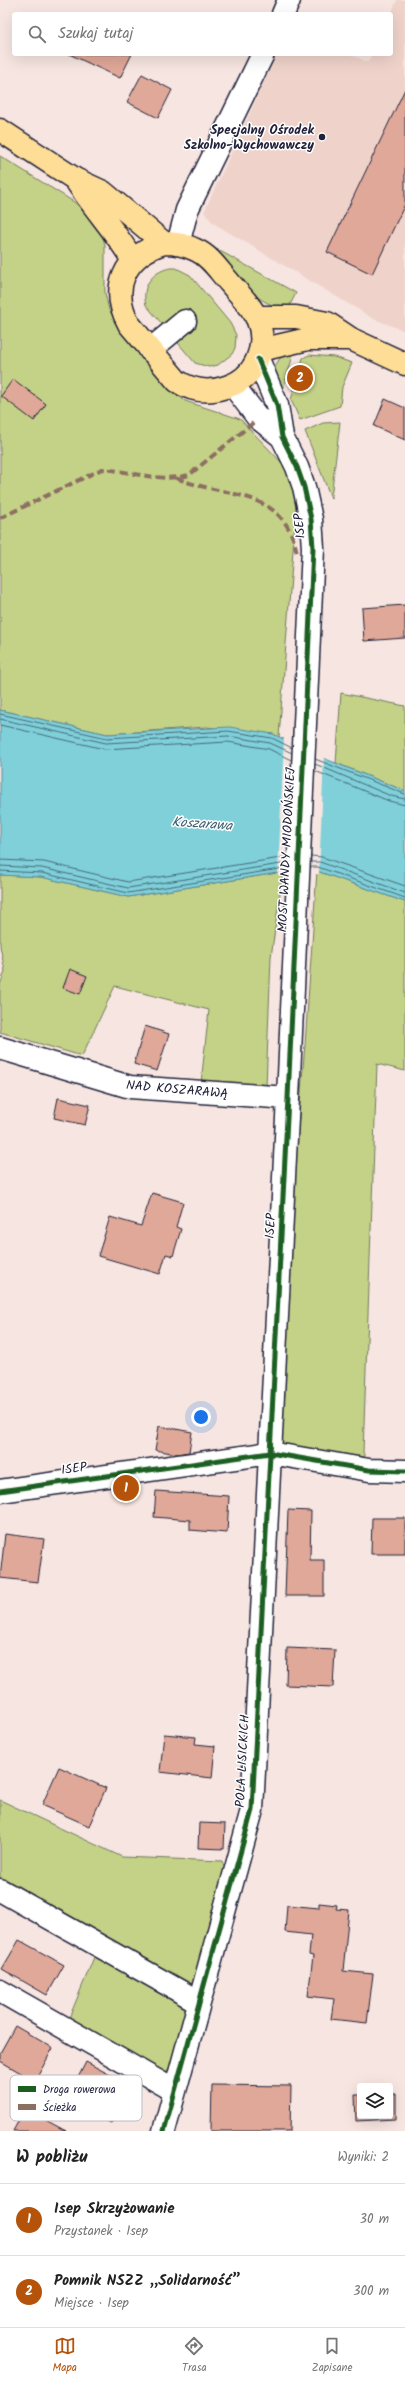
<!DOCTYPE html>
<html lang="pl">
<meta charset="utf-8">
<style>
:root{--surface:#fff;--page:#f6f6f6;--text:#222;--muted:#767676;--line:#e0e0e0;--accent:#b45309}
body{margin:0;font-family:Kalam,sans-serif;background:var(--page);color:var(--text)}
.controls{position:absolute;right:12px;bottom:12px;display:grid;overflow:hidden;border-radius:4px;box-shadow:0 4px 16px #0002}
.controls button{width:36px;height:36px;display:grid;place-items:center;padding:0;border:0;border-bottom:1px solid var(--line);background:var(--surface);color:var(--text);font:20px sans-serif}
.you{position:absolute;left:201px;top:1417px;width:14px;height:14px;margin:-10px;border:3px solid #fff;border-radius:50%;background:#1a73e8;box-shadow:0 0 0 6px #1a73e833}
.badge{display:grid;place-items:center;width:26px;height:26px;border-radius:50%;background:var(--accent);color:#fff;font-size:13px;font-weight:700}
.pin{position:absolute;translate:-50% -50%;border:2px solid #fff;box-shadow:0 1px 4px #0006}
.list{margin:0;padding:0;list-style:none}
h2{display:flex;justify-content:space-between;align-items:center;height:52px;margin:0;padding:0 16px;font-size:17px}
h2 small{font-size:13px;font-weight:400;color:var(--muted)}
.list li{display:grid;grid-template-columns:26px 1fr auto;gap:12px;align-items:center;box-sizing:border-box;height:72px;padding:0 16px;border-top:1px solid var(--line)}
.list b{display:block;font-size:15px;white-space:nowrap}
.list p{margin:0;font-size:13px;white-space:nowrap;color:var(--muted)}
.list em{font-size:13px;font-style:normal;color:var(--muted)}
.icon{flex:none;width:22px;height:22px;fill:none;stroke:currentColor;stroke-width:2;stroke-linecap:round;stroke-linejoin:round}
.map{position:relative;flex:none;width:405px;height:2131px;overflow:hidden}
.search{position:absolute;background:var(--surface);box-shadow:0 4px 16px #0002;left:12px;right:12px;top:12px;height:44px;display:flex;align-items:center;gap:10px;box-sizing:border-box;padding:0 14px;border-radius:4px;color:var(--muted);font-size:15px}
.sheet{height:196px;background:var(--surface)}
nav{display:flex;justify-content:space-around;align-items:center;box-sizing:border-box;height:56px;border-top:1px solid var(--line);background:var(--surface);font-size:11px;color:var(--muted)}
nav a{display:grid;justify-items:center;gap:2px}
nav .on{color:var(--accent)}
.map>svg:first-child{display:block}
.built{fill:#efd3ca}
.green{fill:#c3d286;stroke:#727a60}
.water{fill:#7fd0d9;stroke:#5a8a9a}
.pier{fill:#f6e5e0}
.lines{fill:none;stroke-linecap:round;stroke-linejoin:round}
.shore{stroke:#47687a;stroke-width:1}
.building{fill:#e0a898;stroke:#22223b}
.minor-casing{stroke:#22223b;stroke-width:25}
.major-casing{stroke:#22223b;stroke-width:25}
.minor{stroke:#fff;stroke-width:22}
.major{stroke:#fedd96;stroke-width:22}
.quiet{stroke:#8d6e63;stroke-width:4;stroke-dasharray:8 4;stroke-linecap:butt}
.cycleway-casing{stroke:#fff;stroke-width:8}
.cycleway{stroke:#1b5e20;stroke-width:5}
.poi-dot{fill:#22223b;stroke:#fff;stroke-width:1.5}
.labels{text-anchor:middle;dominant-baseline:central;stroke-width:3;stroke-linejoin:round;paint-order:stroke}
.poi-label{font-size:13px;font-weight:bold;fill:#22223b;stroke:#fff;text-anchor:end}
.street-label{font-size:13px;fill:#22223b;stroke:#fff}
.water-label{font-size:14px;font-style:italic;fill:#435f72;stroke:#fff}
.key{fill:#fff;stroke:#bdbdc4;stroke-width:1}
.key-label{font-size:11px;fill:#22223b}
</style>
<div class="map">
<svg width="405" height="2131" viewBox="0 0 405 2131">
<rect width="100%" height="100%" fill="#f6e5e0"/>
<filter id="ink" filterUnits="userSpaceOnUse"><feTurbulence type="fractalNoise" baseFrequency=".025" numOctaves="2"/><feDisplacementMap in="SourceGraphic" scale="8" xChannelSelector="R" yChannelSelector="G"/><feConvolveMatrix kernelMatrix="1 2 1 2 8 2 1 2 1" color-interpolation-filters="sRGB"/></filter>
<g filter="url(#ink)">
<path class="built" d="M 397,0 L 405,0 L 405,331 L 374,319 L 213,223 L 204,212 L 277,54 L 349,54 L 368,62 L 372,54 L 391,54 L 391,14 Z"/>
<path class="green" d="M 0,156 L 74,202 L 99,223 L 105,245 L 105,293 L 109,310 L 163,381 L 185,401 L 240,419 L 284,465 L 294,488 L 296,510 L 279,737 L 273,734 L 206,727 L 107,734 L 0,710 Z
M 211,246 L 296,293 L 288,309 C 244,302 240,271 211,246 Z
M 170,268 L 176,268 L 190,275 L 230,323 L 236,335 L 235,348 L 232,354 L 218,365 L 209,367 L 195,363 L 146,305 C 141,286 152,272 170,268 Z
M 287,352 L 294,352 L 282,393 C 275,375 269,366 287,352 Z
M 309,355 L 334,357 L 352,363 L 342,387 L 340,406 L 300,420 L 291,400 L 303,358 Z
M 340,422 L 331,498 L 305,431 L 323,423 Z
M 341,693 L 405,706 L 405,791 L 336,763 Z
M 317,871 L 405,902 L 405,1071 L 377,1064 L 363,1452 L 369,1470 L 270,1453 L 305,1045 Z
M 283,872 L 271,957 L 266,1087 L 201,1083 L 209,1010 L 115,986 L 82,1056 L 0,1032 L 0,985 L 5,971 L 0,946 L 0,875 L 41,877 L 128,897 Z
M 0,1800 L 122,1857 L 222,1861 L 231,1885 L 175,2091 L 65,2028 L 99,1945 L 0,1888 Z"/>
<path class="water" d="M 0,710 L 107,734 L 229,727 L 273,734 L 328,760 L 405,791 L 405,902 L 317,871 L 283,872 L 128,897 L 41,877 L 0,875 Z"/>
<path class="pier" d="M 284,737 L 324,757 L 319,874 L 278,875 Z"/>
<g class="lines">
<path class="shore" d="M 0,714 L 107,738 L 228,731 L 272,738 L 292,748
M 0,719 L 106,743 L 228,736 L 270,743 L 292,753
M 0,725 L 104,749 L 228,742 L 269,749 L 291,760
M 315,759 L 405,794
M 315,764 L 391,796 L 405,799
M 315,771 L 389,801 L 405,805
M 311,856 L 322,857 L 405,886
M 0,860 L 44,862 L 128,882 L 287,857
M 311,862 L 320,862 L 405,893
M 0,866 L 42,868 L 128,888 L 287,863
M 311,867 L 318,867 L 405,898
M 0,871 L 42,873 L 128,893 L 286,868"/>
</g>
<path class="building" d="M 69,54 L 132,54 L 120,78 Z
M 142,74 L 172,90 L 158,118 L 127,102 Z
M 405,89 L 405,204 L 372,274 L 327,252 Z
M 13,379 L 46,404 L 34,421 L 1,396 Z
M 385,399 L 405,408 L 405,440 L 374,426 Z
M 405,605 L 405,638 L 364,641 L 362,608 Z
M 70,969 L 87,976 L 80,994 L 63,988 Z
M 145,1026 L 169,1034 L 157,1071 L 134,1064 Z
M 58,1098 L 90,1105 L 85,1125 L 54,1118 Z
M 152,1193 L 183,1202 L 176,1227 L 181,1229 L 173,1256 L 166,1254 L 160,1274 L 98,1256 L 110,1217 L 141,1226 Z
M 159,1426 L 192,1432 L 189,1452 L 177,1454 L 155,1450 Z
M 156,1491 L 229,1496 L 227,1533 L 190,1530 L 190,1520 L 154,1517 Z
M 288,1510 L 311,1511 L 310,1560 L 324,1560 L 324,1596 L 285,1596 Z
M 372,1518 L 405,1518 L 405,1554 L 371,1554 Z
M 5,1534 L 44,1539 L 38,1582 L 0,1578 Z
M 287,1648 L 335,1650 L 333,1687 L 286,1685 Z
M 164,1734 L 196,1737 L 195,1744 L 215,1746 L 212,1778 L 160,1772 Z
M 59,1767 L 106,1788 L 89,1826 L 42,1805 Z
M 199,1823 L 225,1824 L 224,1849 L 198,1848 Z
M 319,1903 L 337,1905 L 336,1909 L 349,1910 L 343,1971 L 373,1974 L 367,2023 L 331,2019 L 334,1999 L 308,1996 L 313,1956 L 309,1955 L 311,1935 L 285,1932 L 287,1905 L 319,1908 Z
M 19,1940 L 64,1965 L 47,1995 L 2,1969 Z
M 15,2026 L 53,2048 L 35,2081 L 0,2061 L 0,2053 Z
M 86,2062 L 131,2086 L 111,2123 L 67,2099 Z
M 212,2085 L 291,2086 L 290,2131 L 211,2131 Z
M 390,2094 L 396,2094 L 396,2119 L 356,2121 L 355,2095 L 360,2095 L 360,2116 L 390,2116 Z
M 25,2109 L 66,2131 L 13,2131 Z"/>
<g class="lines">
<g class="minor-casing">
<path id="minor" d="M 283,14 L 289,0
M 178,244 L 187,210 L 263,54
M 150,350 L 185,321
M 233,385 L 258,418 L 282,437
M 0,1048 L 130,1087 L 288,1098
M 0,1491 L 270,1453 L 369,1470 L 405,1471
M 0,1890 L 199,2002
M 0,1991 L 175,2091
M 164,2131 L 252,1810 L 288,1098 L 313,548 L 311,519 L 304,487 L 297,467 L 282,437 L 277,405 L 258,359"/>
</g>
<g class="major-casing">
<path id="major" d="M 0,130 L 75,179 L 103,192 L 164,243
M 75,179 C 93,208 116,231 133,261
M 164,243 C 175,243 186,245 196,250 C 210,256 219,271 229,282 C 238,293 251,305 257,318 C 269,346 255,379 226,387 C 209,393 192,391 177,381 L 129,324 C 109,288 125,255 164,243 Z
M 256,317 L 296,317 L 327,323 L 351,339 L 405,364
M 260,350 L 308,339 L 351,339"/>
</g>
<use href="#minor" class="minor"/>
<use href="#major" class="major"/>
<path class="quiet" d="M 176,478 C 227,499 284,487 297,553
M 0,518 L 102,469 C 131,471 160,483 189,475 L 253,423"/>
<g class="cycleway-casing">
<path id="cycleway" d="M 0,1491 L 270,1453 L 369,1470 L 405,1471
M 164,2131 L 252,1810 L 288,1098 L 313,548 L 311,519 L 304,487 L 297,467 L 282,437 L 277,405 L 258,359"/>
</g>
<use href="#cycleway" class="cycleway"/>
</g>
</g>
<circle class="poi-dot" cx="322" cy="137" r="4"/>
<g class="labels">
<g class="poi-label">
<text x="314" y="130">Specjalny Ośrodek<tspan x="314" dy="15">Szkolno-Wychowawczy</tspan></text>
</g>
<g class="street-label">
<text transform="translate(300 526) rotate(-96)">ISEP</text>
<text transform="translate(287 850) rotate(-87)">MOST WANDY MIODOŃSKIEJ</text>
<text transform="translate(177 1090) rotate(5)">NAD KOSZARAWĄ</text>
<text transform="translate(271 1226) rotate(-87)">ISEP</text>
<text transform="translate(74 1469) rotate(-8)">ISEP</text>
<text transform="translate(243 1761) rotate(-87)">POLA LISICKICH</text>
</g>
<g class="water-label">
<text transform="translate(202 824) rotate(4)">Koszarawa</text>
</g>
</g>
<rect x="10" y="2075" width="132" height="46" rx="6" class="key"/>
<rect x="18" y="2086" width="18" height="6" fill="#1b5e20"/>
<rect x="18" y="2104" width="18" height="6" fill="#8d6e63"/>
<g class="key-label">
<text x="43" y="2093">Droga rowerowa</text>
<text x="43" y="2111">Ścieżka</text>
</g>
</svg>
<div class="controls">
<button><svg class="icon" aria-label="layers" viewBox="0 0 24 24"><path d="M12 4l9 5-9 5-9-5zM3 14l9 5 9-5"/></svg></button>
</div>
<div class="you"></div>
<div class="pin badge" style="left:126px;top:1488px">1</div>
<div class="pin badge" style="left:300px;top:378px">2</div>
<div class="search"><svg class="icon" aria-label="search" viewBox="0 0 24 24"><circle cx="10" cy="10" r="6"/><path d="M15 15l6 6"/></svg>Szukaj tutaj</div>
</div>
<section class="sheet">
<h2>W pobliżu<small>Wyniki: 2</small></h2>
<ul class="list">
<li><span class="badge">1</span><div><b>Isep Skrzyżowanie</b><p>Przystanek · Isep</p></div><em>30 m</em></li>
<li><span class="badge">2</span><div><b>Pomnik NSZZ „Solidarność”</b><p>Miejsce · Isep</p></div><em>300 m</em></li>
</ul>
</section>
<nav>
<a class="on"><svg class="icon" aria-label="map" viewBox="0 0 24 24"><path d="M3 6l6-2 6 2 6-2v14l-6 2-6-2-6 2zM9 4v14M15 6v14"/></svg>Mapa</a>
<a><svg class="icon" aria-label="directions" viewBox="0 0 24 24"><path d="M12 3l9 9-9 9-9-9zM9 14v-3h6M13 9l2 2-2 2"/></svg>Trasa</a>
<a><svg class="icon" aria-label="saved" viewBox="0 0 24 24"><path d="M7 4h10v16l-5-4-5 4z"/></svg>Zapisane</a>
</nav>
